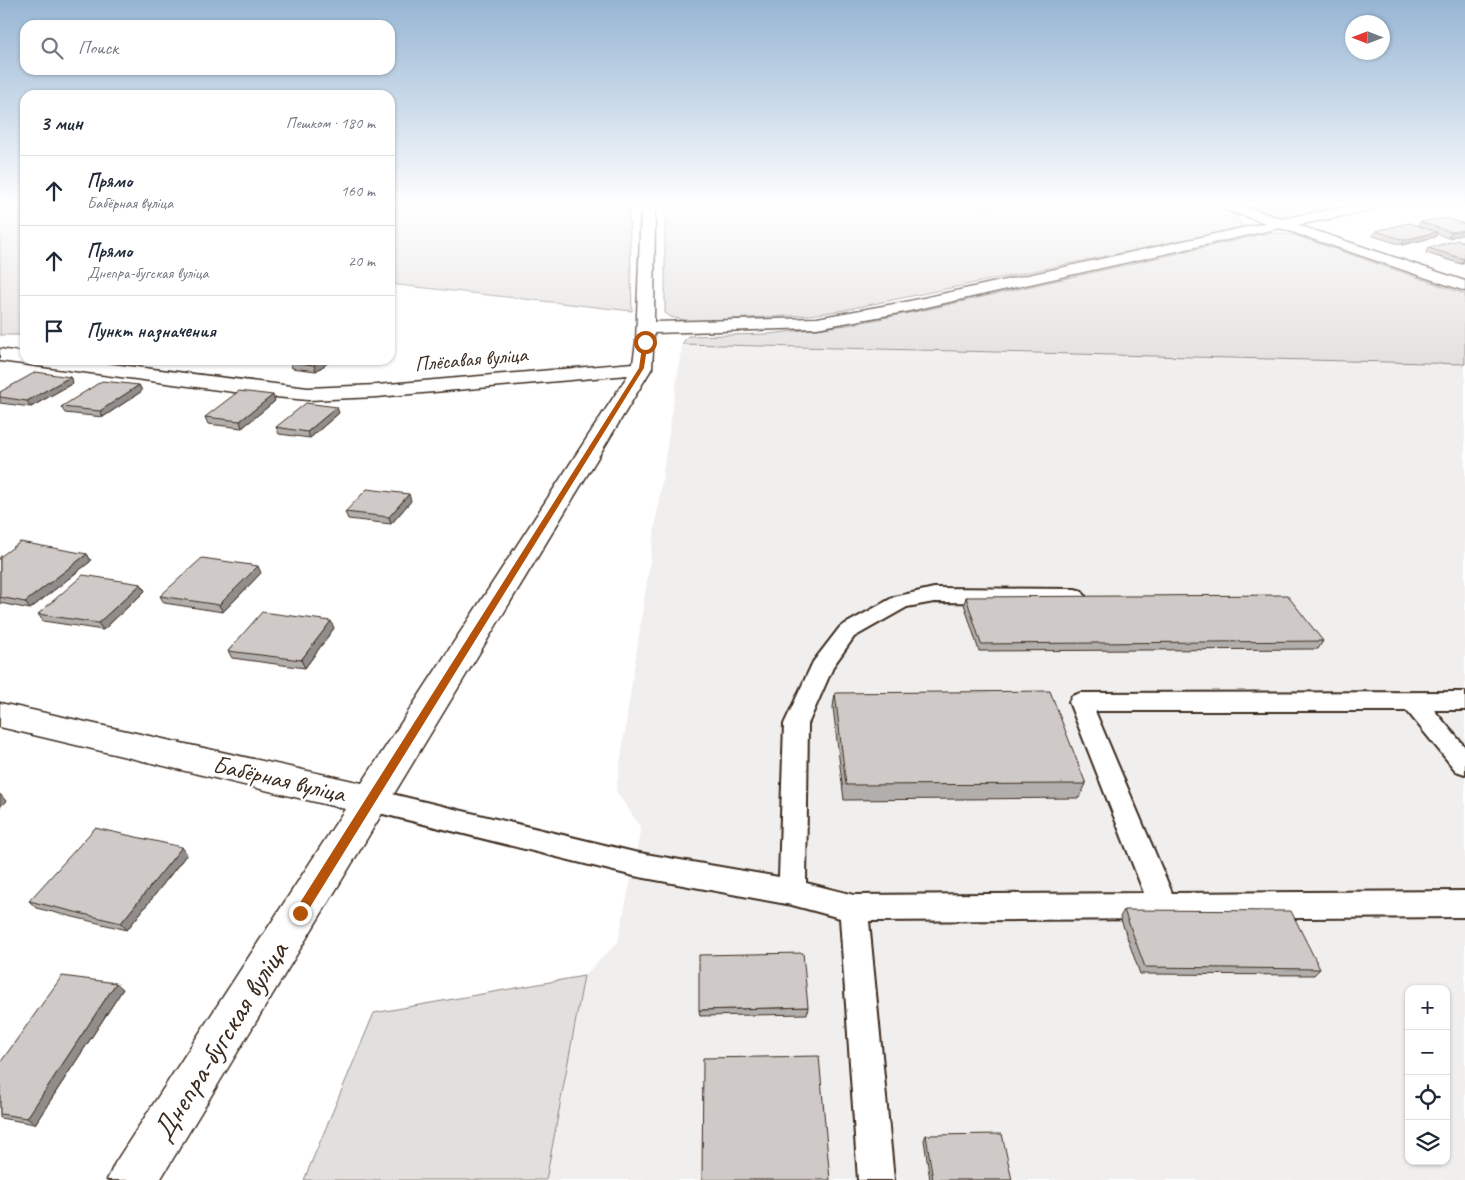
<!DOCTYPE html>
<html lang="ru">
<meta charset="utf-8">
<style>
:root{--surface:#fff;--page:#f2f2f3;--text:#1f2937;--muted:#747a83;--line:#e0e1e3}
body{margin:0;font-family:Caveat,sans-serif;background:var(--page);color:var(--text)}
.controls{position:absolute;right:15px;bottom:15px;display:grid;overflow:hidden;border-radius:10px;box-shadow:0 1px 4px #0004}
.controls button{width:45px;height:45px;display:grid;place-items:center;padding:0;border:0;border-bottom:1px solid var(--line);background:var(--surface);color:var(--text);font:25px sans-serif}
.compass{position:absolute;left:1345px;top:15px;width:45px;height:45px;border-radius:50%;background:var(--surface);box-shadow:0 1px 4px #0004;rotate:270deg}
.stop{position:absolute;width:15px;height:15px;margin:-11px;border:4px solid #b45309;border-radius:50%;background:#fff}
.stop.end{background:#b45309;border-color:#fff;box-shadow:0 1px 5px #0008}
.list{margin:0;padding:0;list-style:none}
h2{display:flex;justify-content:space-between;align-items:center;height:65px;margin:0;padding:0 20px;font-size:21px}
h2 small{font-size:16px;font-weight:400;color:var(--muted)}
.list li{display:grid;grid-template-columns:32px 1fr auto;gap:15px;align-items:center;box-sizing:border-box;height:70px;padding:0 20px;border-top:1px solid var(--line)}
.list b{display:block;font-size:19px;white-space:nowrap}
.list p{margin:0;font-size:16px;white-space:nowrap;color:var(--muted)}
.list em{font-size:16px;font-style:normal;color:var(--muted)}
.icon{flex:none;width:28px;height:28px;fill:none;stroke:currentColor;stroke-width:2;stroke-linecap:round;stroke-linejoin:round}
.map{position:relative;flex:none;width:1465px;height:1180px;overflow:hidden}
.search{position:absolute;background:var(--surface);box-shadow:0 1px 4px #0004;left:20px;top:20px;width:375px;height:55px;display:flex;align-items:center;gap:12px;box-sizing:border-box;padding:0 18px;border-radius:15px;color:var(--muted);font-size:19px}
.panel{position:absolute;background:var(--surface);box-shadow:0 1px 4px #0004;left:20px;top:90px;width:375px;height:275px;border-radius:15px}
.map>svg:first-child{display:block}
.built{fill:#f1efee;fill-rule:evenodd}
.green{fill:#e2e0de;stroke:#8e857e}
.lines{fill:none;stroke-linecap:round;stroke-linejoin:round}
.lane-casing{stroke:#3b2a1e;stroke-width:4}
.street-casing{stroke:#3b2a1e;stroke-width:3}
.lane{fill:#fff;fill-rule:evenodd}
.street{fill:#fff;fill-rule:evenodd}
.wall{fill:#b2aeab;stroke:#3b2a1e}
.shaded-wall{fill:#918d8b;stroke:#3b2a1e}
.building{fill:#cfcac7;stroke:#3b2a1e}
.route{fill:#b45309}
.labels{text-anchor:middle;dominant-baseline:central;stroke-width:5;stroke-linejoin:round;paint-order:stroke}
.far-street-label{font-size:21px;fill:#3b2a1e;stroke:#fff}
.street-label{font-size:25px;fill:#3b2a1e;stroke:#fff}
.near-street-label{font-size:30px;fill:#3b2a1e;stroke:#fff}
</style>
<div class="map">
<svg width="1465" height="1180" viewBox="0 0 1465 1180">
<rect width="100%" height="100%" fill="#fff"/>
<filter id="ink" filterUnits="userSpaceOnUse"><feTurbulence type="fractalNoise" baseFrequency=".02" numOctaves="2"/><feDisplacementMap in="SourceGraphic" scale="10" xChannelSelector="R" yChannelSelector="G"/><feConvolveMatrix kernelMatrix="1 2 1 2 8 2 1 2 1" color-interpolation-filters="sRGB"/></filter>
<g filter="url(#ink)">
<path class="built" d="M 682,344 L 1465,364 L 1465,1180 L 546,1180 L 584,976 L 618,942 L 641,828 L 616,791 ZM 1409,989 L 1446,989 L 1446,1161 L 1409,1161 Z"/>
<path class="green" d="M 1213,206 L 1238,217 L 1242,225 L 1237,229 L 839,311 L 809,315 L 688,321 L 671,317 L 665,313 L 665,207 Z
M 0,207 L 25,207 L 25,335 L 0,335 Z
M 390,207 L 629,207 L 632,311 L 390,284 Z
M 1239,207 L 1349,207 L 1291,218 L 1260,214 Z
M 1277,233 L 1297,236 L 1465,294 L 1465,364 L 682,344 L 688,336 L 768,334 L 848,325 L 929,309 L 1264,234 Z
M 584,976 L 546,1180 L 304,1180 L 374,1013 Z"/>
<g class="lines">
<g class="lane-casing">
<path id="lane" d="M 934,588 L 1075,589 L 1082,591 L 1085,596 L 1082,601 L 1075,603 L 934,602 L 907,607 L 854,637 L 834,665 L 808,724 L 806,883 L 854,895 L 1144,893 L 1069,702 L 1072,696 L 1080,693 L 1465,692 L 1465,710 L 1434,710 L 1465,747 L 1465,774 L 1456,771 L 1407,711 L 1095,711 L 1172,893 L 1465,891 L 1465,917 L 869,921 L 894,1180 L 858,1180 L 840,918 L 792,905 L 634,876 L 371,811 L 362,808 L 358,800 L 362,792 L 371,789 L 634,852 L 779,877 L 784,724 L 813,662 L 840,627 L 894,597 Z"/>
</g>
<g class="street-casing">
<path id="street" d="M 641,206 L 655,206 L 654,322 L 817,318 L 905,302 L 1265,223 L 1224,209 L 1223,206 L 1244,206 L 1282,219 L 1349,206 L 1379,206 L 1373,210 L 1298,225 L 1465,281 L 1465,291 L 1280,228 L 905,312 L 817,328 L 654,333 L 652,368 L 160,1180 L 107,1180 L 115,1163 L 345,809 L 0,727 L 0,703 L 362,783 L 628,375 L 377,397 L 308,400 L 264,396 L 0,361 L 0,349 L 25,353 L 25,360 L 79,360 L 308,388 L 377,385 L 633,363 L 636,342 Z"/>
</g>
<use href="#lane" class="lane"/>
<use href="#street" class="street"/>
</g>
<path class="wall" d="M 1420,222 L 1465,224 L 1465,234 L 1448,238 L 1437,234 L 1435,237 L 1402,245 L 1373,236 L 1376,231 L 1418,226 Z
M 1465,242 L 1465,263 L 1461,264 L 1426,253 L 1428,248 Z
M 223,360 L 249,360 L 244,363 Z
M 332,360 L 316,371 L 292,368 L 290,362 Z
M 70,377 L 73,383 L 31,407 L 0,403 L 0,392 Z
M 139,385 L 142,391 L 103,417 L 65,413 L 61,407 Z
M 275,401 L 242,428 L 208,424 L 205,417 Z
M 339,413 L 310,438 L 279,434 L 276,427 Z
M 411,501 L 391,524 L 348,519 L 345,512 Z
M 87,554 L 91,561 L 30,609 L 0,603 L 0,557 Z
M 261,573 L 223,612 L 164,603 L 160,596 Z
M 141,584 L 145,591 L 103,630 L 43,621 L 38,614 Z
M 966,597 L 1323,641 L 1318,649 L 979,651 L 964,604 Z
M 334,628 L 305,668 L 232,658 L 228,651 Z
M 835,693 L 1086,784 L 1079,798 L 844,800 L 833,707 Z
M 187,854 L 127,930 L 36,908 L 29,901 Z
M 1124,910 L 1320,969 L 1314,975 L 1140,974 L 1120,917 Z
M 123,989 L 35,1124 L 0,1118 L 0,1063 Z
M 808,1007 L 807,1014 L 700,1016 L 699,1010 Z
M 926,1135 L 1012,1180 L 930,1180 L 924,1140 Z"/>
<path class="shaded-wall" d="M 1465,230 L 1465,234 L 1448,238 L 1451,232 Z
M 1437,232 L 1435,237 L 1402,245 L 1404,240 Z
M 1464,259 L 1465,259 L 1465,263 L 1461,264 Z
M 243,360 L 249,360 L 244,363 Z
M 321,360 L 332,360 L 316,371 L 314,365 Z
M 70,377 L 73,383 L 31,407 L 27,401 Z
M 139,385 L 142,391 L 103,417 L 100,411 Z
M 273,395 L 275,401 L 242,428 L 240,421 Z
M 337,407 L 339,413 L 310,438 L 307,432 Z
M 409,494 L 411,501 L 391,524 L 389,517 Z
M 87,554 L 91,561 L 30,609 L 25,602 Z
M 258,566 L 261,573 L 223,612 L 219,605 Z
M 141,584 L 145,591 L 103,630 L 98,623 Z
M 331,621 L 334,628 L 305,668 L 301,660 Z
M 0,794 L 6,801 L 0,807 Z
M 182,847 L 187,854 L 127,930 L 121,923 Z
M 116,983 L 123,989 L 35,1124 L 27,1118 Z"/>
<path class="building" d="M 1445,218 L 1465,224 L 1465,230 L 1451,232 L 1420,222 Z
M 1409,223 L 1437,232 L 1404,240 L 1376,231 Z
M 1458,240 L 1465,242 L 1465,259 L 1464,259 L 1428,248 Z
M 292,360 L 321,360 L 314,365 L 290,362 Z
M 36,372 L 70,377 L 27,401 L 0,397 L 0,392 Z
M 102,381 L 139,385 L 100,411 L 61,407 Z
M 239,391 L 273,395 L 240,421 L 205,417 Z
M 306,403 L 337,407 L 307,432 L 276,427 Z
M 367,489 L 409,494 L 389,517 L 345,512 Z
M 20,542 L 87,554 L 25,602 L 0,597 L 0,557 Z
M 202,558 L 258,566 L 219,605 L 160,596 Z
M 83,575 L 141,584 L 98,623 L 38,614 Z
M 1287,595 L 1323,641 L 981,644 L 966,597 Z
M 262,612 L 331,621 L 301,660 L 228,651 Z
M 1050,691 L 1086,784 L 846,785 L 835,693 Z
M 95,828 L 182,847 L 121,923 L 29,901 Z
M 1124,910 L 1291,911 L 1320,969 L 1145,967 Z
M 803,953 L 808,1007 L 699,1010 L 699,955 Z
M 62,976 L 116,983 L 27,1118 L 0,1114 L 0,1063 Z
M 819,1056 L 830,1180 L 702,1180 L 703,1058 Z
M 1002,1134 L 1012,1180 L 933,1180 L 926,1135 Z"/>
</g>
<linearGradient id="sky" x2="0" y2="1"><stop stop-color="#96b5d3"/><stop offset="0.55" stop-color="#fff"/><stop offset="1" stop-color="#fff" stop-opacity="0"/></linearGradient>
<rect width="1465" height="372" fill="url(#sky)"/>
<path class="route" d="M 643,340 L 648,342 L 644,368 L 304,917 L 300,919 L 296,917 L 294,913 L 296,909 L 639,368 Z"/>
<g class="labels">
<g class="far-street-label">
<text transform="translate(471 359) rotate(-5)">Плёсавая вуліца</text>
</g>
<g class="street-label">
<text transform="translate(279 779) rotate(13)">Бабёрная вуліца</text>
</g>
<g class="near-street-label">
<text transform="translate(220 1041) rotate(-58)">Днепра-бугская вуліца</text>
</g>
</g>
</svg>
<div class="controls">
<button>+</button>
<button>−</button>
<button><svg class="icon" aria-label="locate" viewBox="0 0 24 24"><circle cx="12" cy="12" r="6"/><path d="M12 2v4M12 18v4M2 12h4M18 12h4"/></svg></button>
<button><svg class="icon" aria-label="layers" viewBox="0 0 24 24"><path d="M12 4l9 5-9 5-9-5zM3 14l9 5 9-5"/></svg></button>
</div>
<svg class="compass" viewBox="-18 -18 36 36"><path d="M0-13l5 13h-10z" fill="#e53935"/><path d="M0 13l5-13h-10z" fill="#747a83"/></svg>
<div class="stop" style="left:645px;top:342px"></div>
<div class="stop end" style="left:300px;top:913px"></div>
<div class="search"><svg class="icon" aria-label="search" viewBox="0 0 24 24"><circle cx="10" cy="10" r="6"/><path d="M15 15l6 6"/></svg>Поиск</div>
<section class="panel">
<h2>3 мин<small>Пешком · 180 m</small></h2>
<ul class="list">
<li><svg class="icon" aria-label="ahead" viewBox="0 0 24 24"><path d="M12 20V5M6 11l6-6 6 6"/></svg><div><b>Прямо</b><p>Бабёрная вуліца</p></div><em>160 m</em></li>
<li><svg class="icon" aria-label="ahead" viewBox="0 0 24 24"><path d="M12 20V5M6 11l6-6 6 6"/></svg><div><b>Прямо</b><p>Днепра-бугская вуліца</p></div><em>20 m</em></li>
<li><svg class="icon" aria-label="arrive" viewBox="0 0 24 24"><path d="M6 21V4h12l-3 4 3 4H6"/></svg><div><b>Пункт назначения</b></div></li>
</ul>
</section>
</div>
